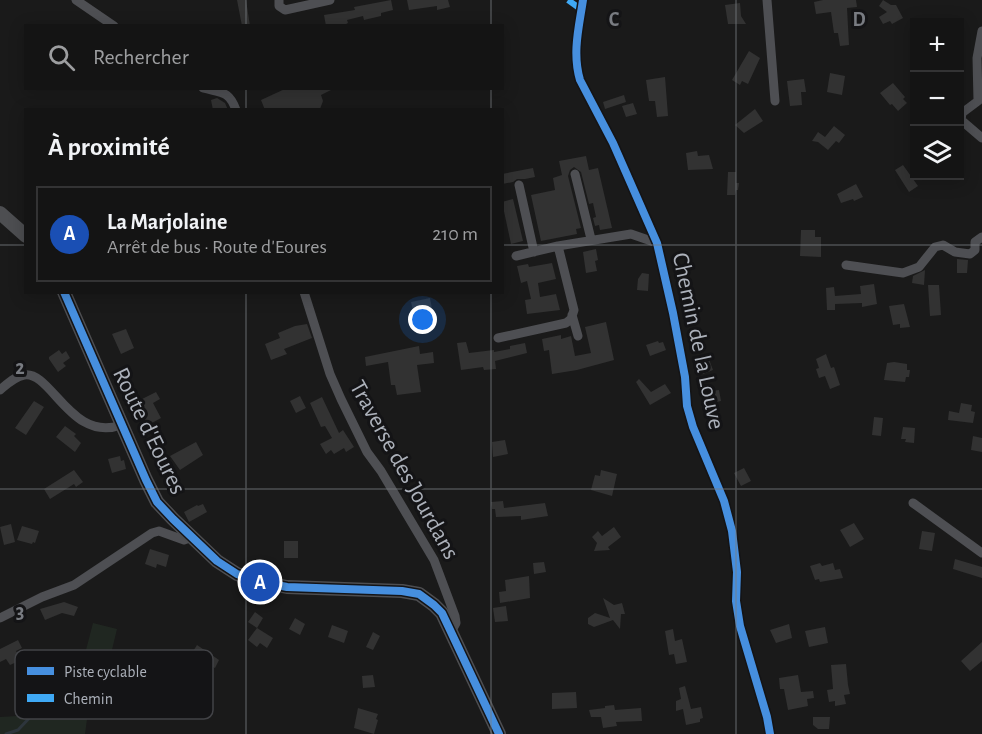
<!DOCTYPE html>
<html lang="fr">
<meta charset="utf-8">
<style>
:root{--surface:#141414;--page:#1d1d1d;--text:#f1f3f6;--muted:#9d9ea0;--line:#333334;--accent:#797c82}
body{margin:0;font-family:"Alegreya Sans",sans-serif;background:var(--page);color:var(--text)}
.controls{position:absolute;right:18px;top:18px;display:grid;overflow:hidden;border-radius:0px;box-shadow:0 3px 15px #0003}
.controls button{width:54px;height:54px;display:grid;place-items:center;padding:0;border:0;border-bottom:2px solid var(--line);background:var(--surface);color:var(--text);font:30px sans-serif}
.you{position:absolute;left:423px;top:320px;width:21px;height:21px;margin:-15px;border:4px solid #fff;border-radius:50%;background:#1a73e8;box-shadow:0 0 0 9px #1a73e833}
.badge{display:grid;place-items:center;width:39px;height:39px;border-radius:50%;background:var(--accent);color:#fff;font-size:20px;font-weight:700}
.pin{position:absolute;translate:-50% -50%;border:3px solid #fff;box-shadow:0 2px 6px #0006}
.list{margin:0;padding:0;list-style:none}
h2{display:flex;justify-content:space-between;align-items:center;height:78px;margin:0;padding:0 24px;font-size:26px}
h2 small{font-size:20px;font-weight:400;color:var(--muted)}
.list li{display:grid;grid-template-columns:39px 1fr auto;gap:18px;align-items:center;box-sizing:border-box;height:96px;margin:0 12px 12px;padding:0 12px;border:2px solid var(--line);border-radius:0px}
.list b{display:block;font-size:22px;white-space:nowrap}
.list p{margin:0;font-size:20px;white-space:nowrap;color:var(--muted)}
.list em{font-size:20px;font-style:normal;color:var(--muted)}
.icon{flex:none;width:33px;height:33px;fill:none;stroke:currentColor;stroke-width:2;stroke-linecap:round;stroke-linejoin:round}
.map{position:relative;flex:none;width:982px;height:734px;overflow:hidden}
.search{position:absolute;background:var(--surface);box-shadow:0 3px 15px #0003;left:24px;top:24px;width:480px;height:66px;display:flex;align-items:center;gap:15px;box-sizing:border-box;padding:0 21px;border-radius:0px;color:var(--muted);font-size:22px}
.panel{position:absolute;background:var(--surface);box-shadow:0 3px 15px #0003;left:24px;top:108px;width:480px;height:186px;border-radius:0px}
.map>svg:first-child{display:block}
.green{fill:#202721}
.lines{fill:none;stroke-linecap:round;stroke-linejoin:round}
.stream{stroke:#2d353c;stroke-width:3}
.building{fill:#323232}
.street{stroke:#4e4f53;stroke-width:9}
.secondary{stroke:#4d4e51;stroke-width:14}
.quiet{stroke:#3fa9f5;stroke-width:6;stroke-dasharray:12 6;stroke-linecap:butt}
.cycleway-casing{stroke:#141416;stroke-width:11}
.cycleway{stroke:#468fdf;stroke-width:8}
.grid{fill:none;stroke:#797c82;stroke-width:1.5;stroke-opacity:0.55}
.labels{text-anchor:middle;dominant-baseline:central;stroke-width:6;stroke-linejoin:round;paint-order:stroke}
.street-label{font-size:24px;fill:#acb1ba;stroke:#141416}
.key{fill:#141416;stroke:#424347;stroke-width:1.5}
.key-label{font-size:16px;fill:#acb1ba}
.grid-label{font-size:20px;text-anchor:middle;font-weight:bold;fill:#797c82;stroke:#141416;stroke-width:6;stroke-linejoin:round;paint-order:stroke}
</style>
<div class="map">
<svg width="982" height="734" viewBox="0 0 982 734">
<rect width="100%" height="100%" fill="#1a1a1a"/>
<path class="green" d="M 93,623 L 117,629 L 105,679 L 80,673 Z
M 88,712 L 85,734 L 0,734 L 0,717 Z"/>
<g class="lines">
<path class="stream" d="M 6,734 L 18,730 L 35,712 L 57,704"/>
</g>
<path class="building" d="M 237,0 L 246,0 L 250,26 L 242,26 Z
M 391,0 L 393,10 L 381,13 L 381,16 L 364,20 L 363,16 L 347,20 L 348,23 L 342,26 L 326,26 L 324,15 L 355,10 L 354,7 Z
M 407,0 L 448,0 L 450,7 L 437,10 L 437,6 L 409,10 Z
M 823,0 L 856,0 L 857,7 L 847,8 L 849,45 L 840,46 L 838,33 L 834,33 L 831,12 L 816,14 L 814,2 Z
M 883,0 L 891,5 L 896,5 L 903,18 L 892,24 L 890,21 L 883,24 L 879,17 L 887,12 L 879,6 Z
M 740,3 L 741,16 L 746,24 L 728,24 L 725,5 Z
M 749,51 L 760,58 L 748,84 L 742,81 L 740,85 L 732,80 Z
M 830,73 L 845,76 L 842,95 L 827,92 Z
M 665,77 L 668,116 L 657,117 L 655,101 L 649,101 L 646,80 Z
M 804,79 L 806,92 L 801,92 L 802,105 L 790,106 L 787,81 Z
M 893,83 L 905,97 L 903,99 L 907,103 L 898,111 L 892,104 L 890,105 L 880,93 Z
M 287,88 L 335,88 L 321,95 L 323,101 L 320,109 L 265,110 L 261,100 Z
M 624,95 L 626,102 L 605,109 L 603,102 Z
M 217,98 L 225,103 L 228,110 L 213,110 L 211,100 Z
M 633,103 L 637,114 L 626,117 L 622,106 Z
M 755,109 L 763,121 L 744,133 L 735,125 Z
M 834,126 L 845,135 L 839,143 L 836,141 L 828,150 L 818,142 L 812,141 L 818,132 L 825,137 Z
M 697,151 L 698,156 L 709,155 L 713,169 L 688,170 L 686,153 Z
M 586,156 L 589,170 L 598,168 L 612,228 L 600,230 L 599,225 L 595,226 L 593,218 L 596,217 L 593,203 L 589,204 L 581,172 L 574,167 L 570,170 L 568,176 L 581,228 L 576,229 L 577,234 L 541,241 L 531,195 L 555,190 L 553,178 L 562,175 L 559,161 Z
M 903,165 L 918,186 L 909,192 L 895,170 Z
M 533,168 L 535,177 L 525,179 L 517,179 L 513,182 L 502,184 L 502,174 Z
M 728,172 L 736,172 L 736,183 L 739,183 L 738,190 L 736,190 L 735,195 L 727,195 Z
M 856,184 L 863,197 L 854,201 L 853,199 L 841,203 L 837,194 Z
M 513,199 L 523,241 L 511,244 L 502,202 Z
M 801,230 L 815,230 L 815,237 L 821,237 L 821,257 L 800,256 Z
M 596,249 L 598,260 L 595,261 L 597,271 L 586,273 L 583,252 Z
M 957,259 L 968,260 L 967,273 L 957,273 Z
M 552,263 L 556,279 L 538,283 L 540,297 L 556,294 L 560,310 L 527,314 L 525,300 L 531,299 L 527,281 L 521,283 L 517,266 L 528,264 L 529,267 Z
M 925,270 L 924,285 L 912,283 L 913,276 Z
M 642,273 L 649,274 L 648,291 L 637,290 L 638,279 Z
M 874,284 L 877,304 L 862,307 L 862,303 L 835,304 L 835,310 L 827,310 L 826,288 L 834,287 L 835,296 L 861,294 L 860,286 Z
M 928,285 L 939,285 L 941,315 L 930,316 Z
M 430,298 L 432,309 L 423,311 L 424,318 L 415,319 L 411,302 Z
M 904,304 L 910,327 L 900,328 L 900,324 L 893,325 L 889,306 Z
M 606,322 L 614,360 L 577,370 L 552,374 L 549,350 L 544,351 L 542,339 L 561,335 L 561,339 L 571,336 L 575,356 L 591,353 L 585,327 Z
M 307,324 L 312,338 L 284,349 L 287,354 L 271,360 L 265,344 L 280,338 L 278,333 L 295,326 Z
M 126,329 L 134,348 L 121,354 L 112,334 Z
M 658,341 L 659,343 L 663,342 L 666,350 L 650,356 L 646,345 Z
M 466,342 L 469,353 L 494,350 L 494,352 L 510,349 L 510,346 L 525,343 L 527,353 L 495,361 L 496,369 L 484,370 L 483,367 L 461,370 L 457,343 Z
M 419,346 L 420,354 L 433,352 L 434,363 L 417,365 L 421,392 L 397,395 L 395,385 L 391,385 L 388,362 L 366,366 L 365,357 Z
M 59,350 L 62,354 L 66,351 L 70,358 L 63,363 L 66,366 L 58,372 L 49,359 L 49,357 Z
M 707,354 L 713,370 L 703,374 L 697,357 Z
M 826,354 L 831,368 L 834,367 L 840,385 L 830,389 L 825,376 L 819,378 L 816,369 L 819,368 L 816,359 Z
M 894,362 L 907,364 L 907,370 L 910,370 L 909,377 L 906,377 L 905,382 L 884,380 L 887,363 Z
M 639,379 L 651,392 L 665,384 L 671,393 L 650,405 L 636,382 Z
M 719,390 L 721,401 L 706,404 L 704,392 Z
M 156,392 L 160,399 L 153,403 L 161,418 L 148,425 L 136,402 Z
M 300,396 L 306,408 L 296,413 L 290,401 Z
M 322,397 L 339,433 L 343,430 L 354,447 L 346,452 L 344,448 L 334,454 L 331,450 L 326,454 L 320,444 L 332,438 L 325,426 L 321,427 L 310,403 Z
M 34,401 L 44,407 L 26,435 L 15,428 Z
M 961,403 L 972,405 L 971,411 L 975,412 L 973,423 L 948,420 L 949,411 L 959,413 Z
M 874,417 L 883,418 L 881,436 L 872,435 Z
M 65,426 L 76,434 L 74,436 L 81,443 L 75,452 L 56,437 Z
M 903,427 L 915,428 L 914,443 L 905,442 L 906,439 L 901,439 Z
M 973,436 L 982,438 L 982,452 L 971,450 Z
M 505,440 L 508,454 L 493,457 L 492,442 Z
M 196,442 L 203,455 L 180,470 L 170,456 Z
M 120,456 L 121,461 L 124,460 L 126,469 L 112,473 L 108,459 Z
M 744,468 L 751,481 L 741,486 L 734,473 Z
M 74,470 L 83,482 L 76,487 L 74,484 L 50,499 L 44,489 Z
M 601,470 L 617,474 L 612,496 L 591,490 L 595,475 L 600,476 Z
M 503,501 L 504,508 L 545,503 L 548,516 L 521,520 L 521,516 L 496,517 L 495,509 L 492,509 L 491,502 Z
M 203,504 L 207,512 L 189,522 L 184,512 L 197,505 L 198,506 Z
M 854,523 L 864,539 L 850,547 L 840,530 Z
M 11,524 L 15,542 L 4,545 L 0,527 Z
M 22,526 L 39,531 L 35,543 L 33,542 L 32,544 L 17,540 Z
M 614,527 L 621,537 L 608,547 L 610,550 L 594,551 L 597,543 L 592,537 L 598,531 L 602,536 Z
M 922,531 L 935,533 L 932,551 L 919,549 Z
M 284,541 L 298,541 L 298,558 L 284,558 Z
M 150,549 L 169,555 L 166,567 L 157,564 L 156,568 L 145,564 Z
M 955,559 L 982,567 L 982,578 L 953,569 Z
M 544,562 L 546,572 L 534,574 L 533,563 Z
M 820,563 L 822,566 L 833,563 L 835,570 L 840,569 L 843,578 L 820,582 L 819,579 L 815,580 L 810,566 Z
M 529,576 L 530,598 L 500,603 L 499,592 L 506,591 L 505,580 Z
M 603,598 L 614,605 L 622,603 L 625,614 L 621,614 L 620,629 L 613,620 L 594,627 L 588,624 L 588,618 L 595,613 L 610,618 Z
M 64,602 L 78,607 L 74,616 L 62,613 L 45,620 L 40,609 Z
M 506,606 L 508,621 L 495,622 L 493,608 Z
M 255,612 L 263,618 L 257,628 L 248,622 Z
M 295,618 L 305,624 L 300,635 L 289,629 Z
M 789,624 L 792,638 L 776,643 L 770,630 Z
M 332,625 L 348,631 L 344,643 L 328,637 Z
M 825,627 L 828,643 L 809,647 L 805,631 Z
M 257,628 L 273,638 L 267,648 L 260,643 L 257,647 L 248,640 Z
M 673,629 L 675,641 L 682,639 L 687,662 L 676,664 L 674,654 L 669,655 L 665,631 Z
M 373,632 L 380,636 L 373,650 L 366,647 Z
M 18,640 L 22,648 L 16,651 L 21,660 L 10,665 L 6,659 L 0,662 L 0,649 Z
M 982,642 L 982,661 L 970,671 L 961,661 Z
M 197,645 L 219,660 L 215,668 L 198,659 L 185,679 L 178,675 Z
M 846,664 L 848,685 L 850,694 L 844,695 L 846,704 L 835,706 L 835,701 L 829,702 L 827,690 L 833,689 L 831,665 Z
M 373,675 L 375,687 L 363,688 L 362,676 Z
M 798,675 L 801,692 L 813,691 L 814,698 L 807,699 L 808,706 L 788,710 L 784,689 L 780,689 L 779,678 Z
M 685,686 L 691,709 L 701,707 L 703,718 L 700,719 L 700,722 L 686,725 L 683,709 L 676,711 L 676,701 L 681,699 L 679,688 Z
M 576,692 L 577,708 L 552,709 L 552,693 Z
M 614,705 L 615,710 L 641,708 L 642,721 L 616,722 L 617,726 L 603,728 L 601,717 L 591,717 L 589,710 L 605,708 L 605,706 Z
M 358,708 L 378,714 L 376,719 L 378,720 L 374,734 L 354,728 Z
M 813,717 L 830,717 L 829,729 L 818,729 L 813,725 Z"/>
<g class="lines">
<path class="street" d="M 76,0 L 114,26
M 279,0 L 279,6 L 285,10 L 330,0
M 583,0 C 579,27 572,53 580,80 L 613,143 L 657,243 L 673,313 L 685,377 L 687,406 L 693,427 L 724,501 L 732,531 L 737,572 L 736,601 L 740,626 L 767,717 L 770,734
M 767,0 L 775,101
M 982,31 L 977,58 L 978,101 L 962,113 L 961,120 L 982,138
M 203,88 C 221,93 229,90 236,110
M 575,174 L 591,239
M 519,185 L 534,252
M 516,256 L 558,246 L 631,234 L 657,243
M 846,265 L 903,273 L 919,267 L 935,247 L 943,245 L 955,252 L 970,254 L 975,250 L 975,242 L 982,237
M 304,292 L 330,374 L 341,399 L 367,452 L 381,471 L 434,560 L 455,616 L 456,623 L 451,632
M 572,315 L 578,336
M 498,338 L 566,323 L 571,319 L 574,310 L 558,246
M 0,390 C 7,384 14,377 24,375 C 51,370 71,443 121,425
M 913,503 L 982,553
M 0,618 L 42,597 L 74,585 L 152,533 L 159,531 L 184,540 L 192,537"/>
<path class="secondary" d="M 0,213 L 26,236
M 64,292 L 146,480 L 157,502 L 173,519 L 217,561 L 237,574 L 256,581 L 287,587 L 402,591 L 419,594 L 434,605 L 442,613 L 451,632 L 499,734"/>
<path class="quiet" d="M 568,0 L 582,10"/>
<g class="cycleway-casing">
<path id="cycleway" d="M 583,0 C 579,27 572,53 580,80 L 613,143 L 657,243 L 673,313 L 685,377 L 687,406 L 693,427 L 724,501 L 732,531 L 737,572 L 736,601 L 740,626 L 767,717 L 770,734
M 64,292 L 146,480 L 157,502 L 173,519 L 217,561 L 237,574 L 256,581 L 287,587 L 402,591 L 419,594 L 434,605 L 442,613 L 451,632 L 499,734"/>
</g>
<use href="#cycleway" class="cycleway"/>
</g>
<path class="grid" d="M 246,0 L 246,26M 491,0 L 491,26M 736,0 L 736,734M 246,88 L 246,110M 491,88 L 491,110M 0,245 L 26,245M 502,245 L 982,245M 246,292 L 246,734M 491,292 L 491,734M 0,489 L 982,489"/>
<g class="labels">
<g class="street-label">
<text transform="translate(698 341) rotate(78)">Chemin de la Louve</text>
<text transform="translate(149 431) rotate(64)">Route d'Eoures</text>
<text transform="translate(404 470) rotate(61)">Traverse des Jourdans</text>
</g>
</g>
<rect x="15" y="650" width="198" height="69" rx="9" class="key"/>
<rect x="27" y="667" width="27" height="8" fill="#468fdf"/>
<rect x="27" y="694" width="27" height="8" fill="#3fa9f5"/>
<g class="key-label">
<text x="64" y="677">Piste cyclable</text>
<text x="64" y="704">Chemin</text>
</g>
<g class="grid-label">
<text x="614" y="26">C</text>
<text x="859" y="26">D</text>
<text x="20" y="374">2</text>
<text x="20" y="618">3</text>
</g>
</svg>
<div class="controls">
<button>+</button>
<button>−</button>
<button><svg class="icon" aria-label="layers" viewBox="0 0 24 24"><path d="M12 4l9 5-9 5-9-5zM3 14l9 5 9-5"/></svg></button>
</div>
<div class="you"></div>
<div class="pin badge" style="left:260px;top:582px;background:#1a4fb4">A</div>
<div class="search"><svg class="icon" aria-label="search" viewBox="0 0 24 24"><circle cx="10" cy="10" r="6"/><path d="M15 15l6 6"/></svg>Rechercher</div>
<section class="panel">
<h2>À proximité<small></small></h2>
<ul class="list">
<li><span class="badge" style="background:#1a4fb4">A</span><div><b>La Marjolaine</b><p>Arrêt de bus · Route d'Eoures</p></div><em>210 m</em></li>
</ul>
</section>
</div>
